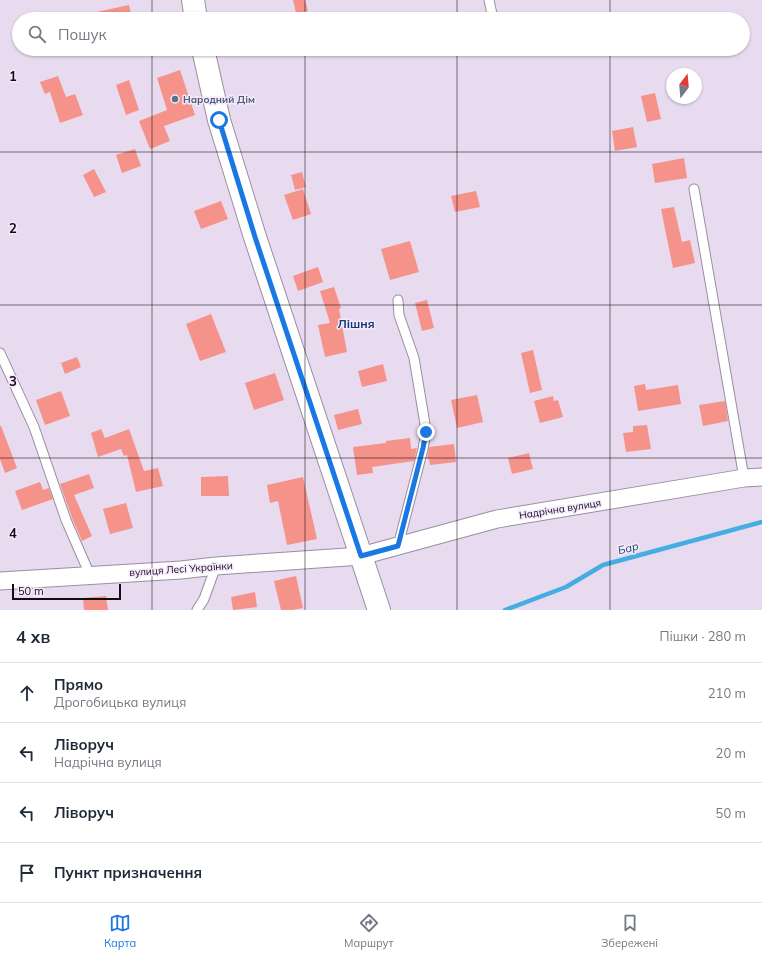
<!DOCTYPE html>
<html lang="uk">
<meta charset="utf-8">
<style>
:root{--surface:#fff;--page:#f2f2f3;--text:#1f2937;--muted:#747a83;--line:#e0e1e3;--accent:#1978e1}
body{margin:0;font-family:Mulish,sans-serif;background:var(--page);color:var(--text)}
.compass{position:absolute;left:666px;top:68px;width:36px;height:36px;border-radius:50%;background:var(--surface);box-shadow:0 1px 3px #0004;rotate:16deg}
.scale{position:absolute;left:12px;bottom:10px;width:109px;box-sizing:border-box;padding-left:4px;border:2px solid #110d13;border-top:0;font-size:11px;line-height:14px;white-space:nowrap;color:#110d13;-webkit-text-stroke:3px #f5e8fd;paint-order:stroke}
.stop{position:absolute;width:12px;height:12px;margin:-9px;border:3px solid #1978e1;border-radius:50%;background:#fff}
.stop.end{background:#1978e1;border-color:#fff;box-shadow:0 1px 4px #0008}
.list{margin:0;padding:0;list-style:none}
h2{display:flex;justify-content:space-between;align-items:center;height:52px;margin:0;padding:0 16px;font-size:17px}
h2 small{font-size:13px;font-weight:400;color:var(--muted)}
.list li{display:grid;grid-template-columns:26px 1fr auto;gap:12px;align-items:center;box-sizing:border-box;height:60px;padding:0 16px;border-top:1px solid var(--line)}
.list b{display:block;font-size:15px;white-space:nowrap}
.list p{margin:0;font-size:13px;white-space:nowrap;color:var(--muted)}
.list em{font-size:13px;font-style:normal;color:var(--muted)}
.icon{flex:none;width:22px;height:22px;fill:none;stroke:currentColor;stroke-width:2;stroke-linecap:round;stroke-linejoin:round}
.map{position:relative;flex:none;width:762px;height:610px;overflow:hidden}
.search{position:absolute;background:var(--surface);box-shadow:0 1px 3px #0004;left:12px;right:12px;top:12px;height:44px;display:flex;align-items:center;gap:10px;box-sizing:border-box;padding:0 14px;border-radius:22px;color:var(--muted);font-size:15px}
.sheet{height:292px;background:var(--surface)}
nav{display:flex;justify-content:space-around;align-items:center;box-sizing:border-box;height:56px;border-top:1px solid var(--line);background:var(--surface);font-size:11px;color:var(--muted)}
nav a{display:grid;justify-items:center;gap:2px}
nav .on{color:var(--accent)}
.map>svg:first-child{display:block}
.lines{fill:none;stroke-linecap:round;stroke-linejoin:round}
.stream{stroke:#46ade2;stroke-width:4.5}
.building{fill:#f59289}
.service-casing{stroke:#9a8ea1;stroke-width:11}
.minor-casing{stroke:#9a8ea1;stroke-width:19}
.secondary-casing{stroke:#9a8ea1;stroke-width:24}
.service{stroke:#fff;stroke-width:9}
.minor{stroke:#fff;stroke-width:17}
.secondary{stroke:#fff;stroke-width:22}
.route{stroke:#1978e1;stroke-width:5}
.grid{fill:none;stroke:#110d13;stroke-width:1;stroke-opacity:0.55}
.service-dot{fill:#5c6f8a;stroke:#f5e8fd;stroke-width:1.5}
.labels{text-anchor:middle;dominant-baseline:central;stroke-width:3;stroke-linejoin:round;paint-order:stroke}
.service-label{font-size:10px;font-weight:bold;fill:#4e5e75;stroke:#f5e8fd;text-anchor:start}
.street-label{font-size:10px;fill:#110d13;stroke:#f5e8fd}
.water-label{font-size:11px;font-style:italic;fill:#1d485e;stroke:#f5e8fd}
.quarter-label{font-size:12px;font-weight:bold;fill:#103b6e;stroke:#f5e8fd}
.grid-label{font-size:13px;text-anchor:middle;font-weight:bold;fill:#110d13;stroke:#f5e8fd;stroke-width:3;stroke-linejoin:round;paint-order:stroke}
</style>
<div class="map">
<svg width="762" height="610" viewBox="0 0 762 610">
<rect width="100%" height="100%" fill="#e8dbf0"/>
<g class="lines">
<path class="stream" d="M 505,610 L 566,587 L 603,565 L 762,522"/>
</g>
<path class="building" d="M 293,0 L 305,0 L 308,11 L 296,13 Z
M 129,5 L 132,19 L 88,19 L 87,14 Z
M 180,70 L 195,115 L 164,126 L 170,141 L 150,149 L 139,121 L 167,110 L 157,78 Z
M 58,76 L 66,97 L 75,94 L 83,115 L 60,123 L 50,92 L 45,94 L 40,82 Z
M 129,80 L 139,110 L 126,115 L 116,85 Z
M 655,93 L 661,119 L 647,122 L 641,96 Z
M 633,127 L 637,147 L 615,151 L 612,131 Z
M 135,149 L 141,166 L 122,173 L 116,155 Z
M 684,158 L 687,178 L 655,183 L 652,164 Z
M 94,169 L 106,192 L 94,197 L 83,175 Z
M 302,172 L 306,187 L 295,190 L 291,175 Z
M 303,189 L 311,214 L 293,220 L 284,195 Z
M 476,191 L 480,207 L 455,212 L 451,196 Z
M 221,201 L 228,219 L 201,229 L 194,211 Z
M 674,207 L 682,242 L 690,240 L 695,263 L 673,268 L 661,209 Z
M 410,241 L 419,272 L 390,280 L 381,249 Z
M 318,267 L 323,282 L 298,291 L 293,276 Z
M 334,287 L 341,308 L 339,309 L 347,352 L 325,357 L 318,325 L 330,323 L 320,291 Z
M 427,300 L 434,328 L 422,331 L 415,303 Z
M 211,314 L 226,352 L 200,361 L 186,324 Z
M 533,350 L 542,390 L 530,393 L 521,353 Z
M 77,357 L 81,367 L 65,374 L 61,363 Z
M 383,364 L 387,381 L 362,387 L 358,371 Z
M 275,373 L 284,400 L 254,410 L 245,383 Z
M 645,384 L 646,390 L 678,385 L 681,404 L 638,411 L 634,386 Z
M 61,391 L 70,416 L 45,425 L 36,400 Z
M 477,395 L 483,422 L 457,428 L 451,400 Z
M 553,396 L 554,401 L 558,400 L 563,417 L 540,423 L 534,401 Z
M 725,401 L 728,421 L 703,426 L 699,405 Z
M 358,409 L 362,424 L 338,430 L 334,415 Z
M 647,425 L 651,449 L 626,452 L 623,433 L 633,432 L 633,426 Z
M 0,426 L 1,426 L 17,468 L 5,473 L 0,459 Z
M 101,429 L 105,438 L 129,429 L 144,471 L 158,468 L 163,486 L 136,492 L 127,455 L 124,456 L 121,449 L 98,457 L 91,433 Z
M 410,438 L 411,449 L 417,448 L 414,461 L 372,467 L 373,473 L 357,475 L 353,447 L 386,443 L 386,441 Z
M 454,444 L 456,462 L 430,465 L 429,459 L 427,459 L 429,447 Z
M 529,453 L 533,469 L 512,474 L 508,458 Z
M 89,474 L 94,488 L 74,495 L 92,536 L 82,541 L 72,518 L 60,484 Z
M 228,476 L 229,496 L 201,496 L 201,477 Z
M 303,477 L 317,539 L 287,545 L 278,501 L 270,503 L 267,485 Z
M 40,482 L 43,490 L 49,488 L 53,499 L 22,510 L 15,491 Z
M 126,503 L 133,528 L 110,534 L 103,509 Z
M 296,576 L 303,608 L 292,610 L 281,610 L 274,581 Z
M 255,592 L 257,607 L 233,610 L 231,597 Z
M 106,596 L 108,610 L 84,610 L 83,598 Z"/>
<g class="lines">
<g class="service-casing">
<path id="service" d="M 489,0 L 493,19
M 694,189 L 744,478
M 398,300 L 399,315 L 414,358 L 424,418 L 426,432 L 423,449 L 398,546
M 0,353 L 34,427 L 66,520 L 90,575
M 197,610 L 204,599 L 216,566"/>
</g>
<g class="minor-casing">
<path id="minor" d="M 0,581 L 181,570 L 216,566 L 361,556 L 497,519 L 744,478 L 762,477"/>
</g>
<g class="secondary-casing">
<path id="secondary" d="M 193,0 L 196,19
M 203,49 L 219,120 L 255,237 L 379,610"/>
</g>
<use href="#service" class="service"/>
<use href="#minor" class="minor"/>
<use href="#secondary" class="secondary"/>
</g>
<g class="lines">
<path class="route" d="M 219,120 L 255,237 L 361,556 L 398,546 L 423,448 L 426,432"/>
</g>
<path class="grid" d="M 152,0 L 152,19M 305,0 L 305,19M 457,0 L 457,19M 610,0 L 610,19M 152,49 L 152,610M 305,49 L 305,610M 457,49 L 457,610M 610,49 L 610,610M 0,152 L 762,152M 0,305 L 762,305M 0,458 L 762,458"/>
<circle class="service-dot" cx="175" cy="99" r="4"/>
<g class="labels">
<g class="service-label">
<text x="183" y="99">Народний Дім</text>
</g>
<g class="street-label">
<text transform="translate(560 509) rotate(-9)">Надрічна вулиця</text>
<text transform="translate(181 569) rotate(-4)">вулиця Лесі Українки</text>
</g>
<g class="water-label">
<text transform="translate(628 548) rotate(-15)">Бар</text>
</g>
<g class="quarter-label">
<text x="356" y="323">Лішня</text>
</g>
</g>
<g class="grid-label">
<text x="13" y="81">1</text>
<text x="13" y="233">2</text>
<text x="13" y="386">3</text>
<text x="13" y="538">4</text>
</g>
</svg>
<svg class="compass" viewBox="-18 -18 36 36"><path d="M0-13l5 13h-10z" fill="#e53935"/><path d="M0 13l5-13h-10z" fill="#747a83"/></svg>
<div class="scale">50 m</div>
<div class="stop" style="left:219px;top:120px"></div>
<div class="stop end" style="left:426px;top:432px"></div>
<div class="search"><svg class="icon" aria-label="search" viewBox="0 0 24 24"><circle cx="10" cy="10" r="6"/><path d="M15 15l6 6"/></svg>Пошук</div>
</div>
<section class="sheet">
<h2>4 хв<small>Пішки · 280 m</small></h2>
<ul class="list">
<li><svg class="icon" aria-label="ahead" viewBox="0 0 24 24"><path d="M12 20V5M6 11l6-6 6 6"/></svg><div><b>Прямо</b><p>Дрогобицька вулиця</p></div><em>210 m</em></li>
<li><svg class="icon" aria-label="left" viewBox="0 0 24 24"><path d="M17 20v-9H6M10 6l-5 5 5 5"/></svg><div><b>Ліворуч</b><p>Надрічна вулиця</p></div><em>20 m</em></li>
<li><svg class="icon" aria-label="left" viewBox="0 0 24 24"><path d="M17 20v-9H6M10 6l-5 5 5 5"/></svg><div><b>Ліворуч</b></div><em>50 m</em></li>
<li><svg class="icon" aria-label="arrive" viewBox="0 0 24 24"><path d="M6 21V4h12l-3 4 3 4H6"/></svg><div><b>Пункт призначення</b></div></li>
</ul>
</section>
<nav>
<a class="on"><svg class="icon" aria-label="map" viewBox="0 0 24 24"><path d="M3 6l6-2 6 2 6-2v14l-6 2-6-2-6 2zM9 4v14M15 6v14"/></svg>Карта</a>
<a><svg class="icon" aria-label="directions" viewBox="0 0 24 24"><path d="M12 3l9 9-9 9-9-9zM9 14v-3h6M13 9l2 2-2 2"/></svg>Маршрут</a>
<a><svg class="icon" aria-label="saved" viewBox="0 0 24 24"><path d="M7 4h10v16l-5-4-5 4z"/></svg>Збережені</a>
</nav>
